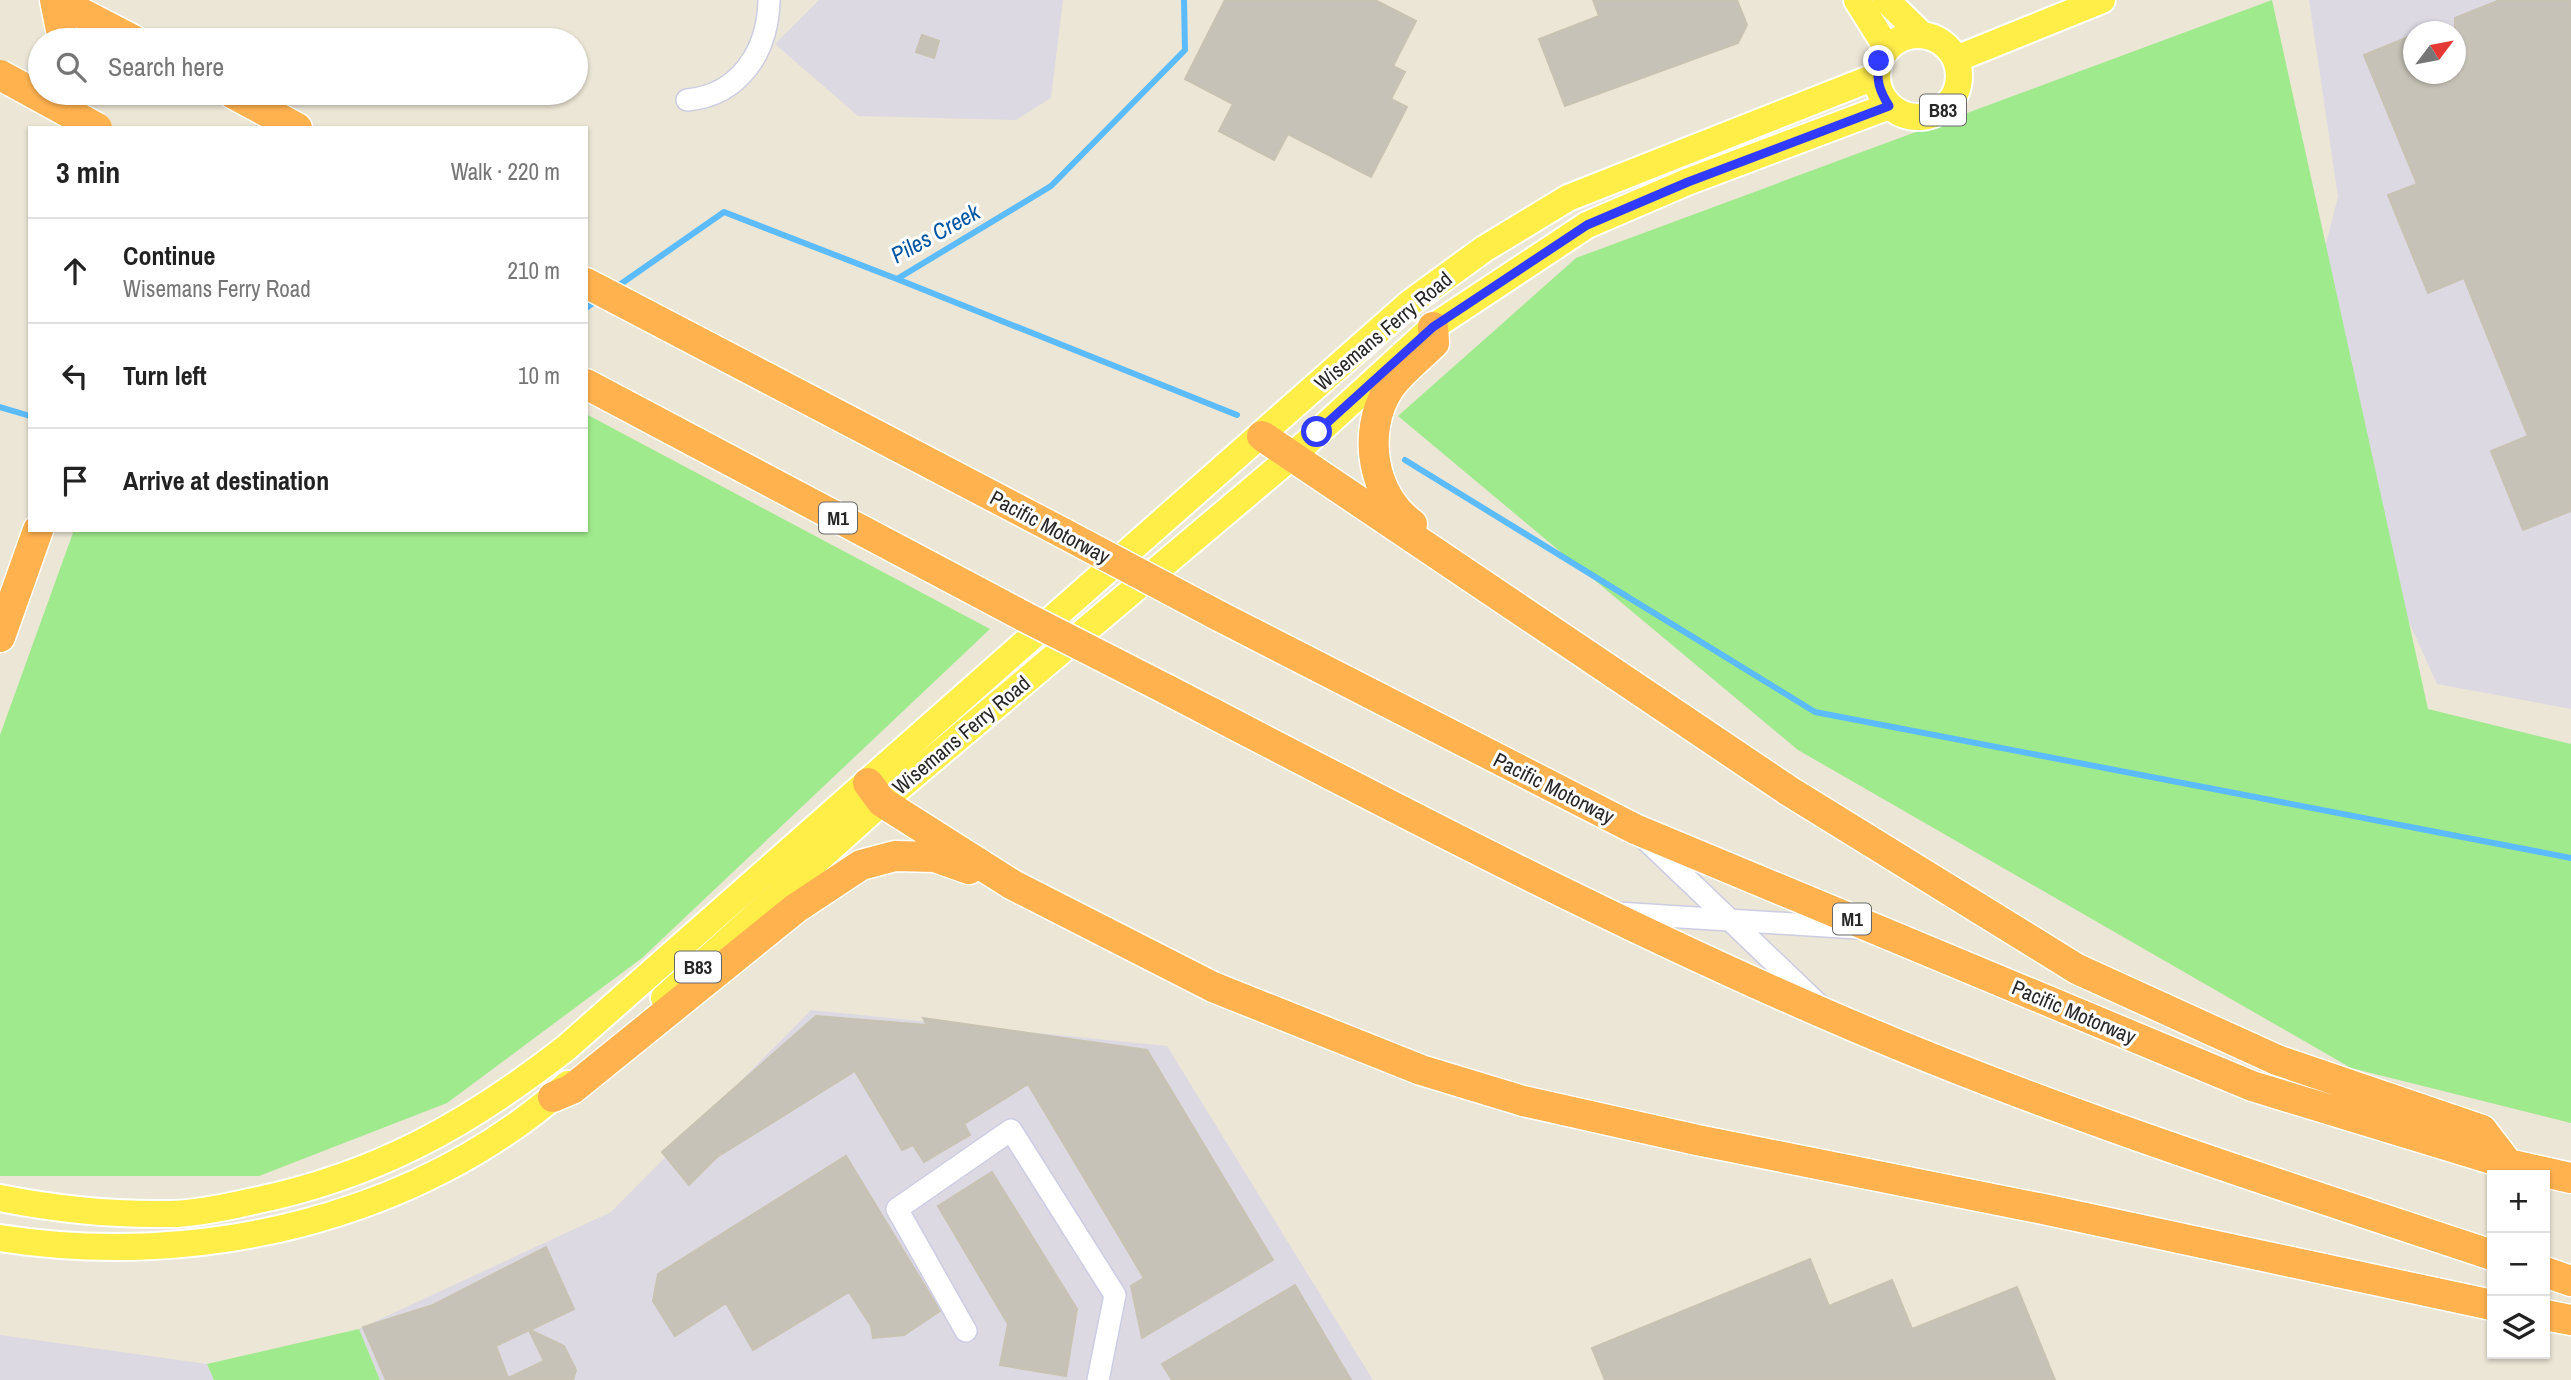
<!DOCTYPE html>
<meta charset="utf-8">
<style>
:root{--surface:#fff;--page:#f2f2f2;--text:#222;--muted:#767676;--line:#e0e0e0}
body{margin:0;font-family:"Archivo Narrow",sans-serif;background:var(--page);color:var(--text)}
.controls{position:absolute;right:21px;bottom:21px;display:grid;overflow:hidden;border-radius:0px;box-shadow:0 2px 5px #0004}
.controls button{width:63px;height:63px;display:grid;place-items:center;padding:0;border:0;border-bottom:2px solid var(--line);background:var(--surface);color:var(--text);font:35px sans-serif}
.compass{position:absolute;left:2403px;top:21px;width:63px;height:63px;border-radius:50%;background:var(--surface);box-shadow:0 2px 5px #0004;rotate:58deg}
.stop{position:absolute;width:21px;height:21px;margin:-16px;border:5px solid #303bff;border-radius:50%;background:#fff}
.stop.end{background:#303bff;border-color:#fff;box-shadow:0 2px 7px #0008}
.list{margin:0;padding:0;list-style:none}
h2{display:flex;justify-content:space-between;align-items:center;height:91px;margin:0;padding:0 28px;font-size:30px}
h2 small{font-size:23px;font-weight:400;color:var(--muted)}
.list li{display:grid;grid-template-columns:46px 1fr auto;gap:21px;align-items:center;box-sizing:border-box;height:105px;padding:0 28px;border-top:2px solid var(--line)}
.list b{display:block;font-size:26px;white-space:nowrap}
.list p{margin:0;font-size:23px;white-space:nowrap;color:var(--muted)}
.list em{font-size:23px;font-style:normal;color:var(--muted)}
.icon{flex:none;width:38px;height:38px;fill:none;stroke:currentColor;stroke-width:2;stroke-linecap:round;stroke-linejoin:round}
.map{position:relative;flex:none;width:2571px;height:1380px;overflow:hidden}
.search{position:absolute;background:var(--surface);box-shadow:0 2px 5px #0004;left:28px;top:28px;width:560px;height:77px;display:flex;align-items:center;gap:18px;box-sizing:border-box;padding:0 24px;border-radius:38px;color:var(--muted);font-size:26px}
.panel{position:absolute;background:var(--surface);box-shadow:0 2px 5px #0004;left:28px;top:126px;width:560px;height:406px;border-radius:0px}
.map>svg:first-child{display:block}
.industrial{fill:#ddd9e3;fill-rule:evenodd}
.green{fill:#9fea8c}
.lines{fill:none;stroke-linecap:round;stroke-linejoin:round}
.stream{stroke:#5cbcfb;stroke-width:6}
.building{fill:#c7c2b7;stroke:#c7c2b1;stroke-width:2;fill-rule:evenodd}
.minor-casing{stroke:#cccde3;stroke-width:24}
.major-casing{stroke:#fff;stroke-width:30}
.highway-casing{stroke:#fff;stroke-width:33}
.minor{stroke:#fff;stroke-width:21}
.major{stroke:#ffed48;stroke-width:26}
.highway{stroke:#ffb24e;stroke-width:30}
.highway-bridge-casing{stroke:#fff;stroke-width:33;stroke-linecap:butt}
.highway-bridge{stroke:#ffb24e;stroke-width:30}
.route{stroke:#303bff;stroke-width:9}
.labels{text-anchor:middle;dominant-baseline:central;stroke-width:6;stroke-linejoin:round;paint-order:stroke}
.shield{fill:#fff;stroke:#686868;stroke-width:2}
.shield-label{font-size:19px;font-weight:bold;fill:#272727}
.street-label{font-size:21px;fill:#272727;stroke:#fff}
.water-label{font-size:23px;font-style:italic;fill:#0055a2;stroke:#fff}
</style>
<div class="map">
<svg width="2571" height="1380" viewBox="0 0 2571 1380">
<rect width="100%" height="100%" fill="#ece6d6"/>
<path class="industrial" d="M 819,0 L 1063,0 L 1051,98 L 1016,120 L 858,116 L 775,44 Z
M 2309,0 L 2571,0 L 2571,709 L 2437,684 L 2294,367 L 2338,197 ZM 2414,32 L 2456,32 L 2456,74 L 2414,74 Z
M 811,1010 L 1167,1046 L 1373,1380 L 380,1380 L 359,1329 L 611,1212 Z
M 0,1335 L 207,1364 L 214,1380 L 0,1380 Z"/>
<path class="green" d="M 2272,0 L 2428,709 L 2571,744 L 2571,1123 L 2351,1068 L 1798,750 L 1398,416 L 1576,258 Z
M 586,414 L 990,629 L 642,958 L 447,1103 L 259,1176 L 0,1176 L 0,735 L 74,530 L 586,530 Z
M 359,1329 L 380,1380 L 214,1380 L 207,1364 Z"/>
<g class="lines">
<path class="stream" d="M 897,279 L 1237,415
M 615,288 L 724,212 L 897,279 L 1051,186 L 1185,50 L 1184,0
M 586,308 L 597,300
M 0,407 L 30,416
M 1405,460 L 1815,712 L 2571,858"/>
</g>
<path class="building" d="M 1225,0 L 1375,0 L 1416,21 L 1393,66 L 1405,72 L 1391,99 L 1407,107 L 1371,177 L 1288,134 L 1274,160 L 1219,131 L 1233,104 L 1185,79 Z
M 1593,0 L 1737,0 L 1747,25 L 1738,43 L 1565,106 L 1539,39 L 1599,16 Z
M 2500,0 L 2571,0 L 2571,511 L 2523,530 L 2491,451 L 2528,436 L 2464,278 L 2428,293 L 2388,195 L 2417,184 L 2364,55 L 2413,35 L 2413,74 L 2455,74 L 2455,18 Z
M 922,35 L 939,41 L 934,58 L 916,52 Z
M 816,1016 L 927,1025 L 923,1018 L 1147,1050 L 1273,1260 L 1142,1338 L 1131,1286 L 1144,1278 L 1028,1084 L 964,1124 L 970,1135 L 924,1162 L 913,1145 L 902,1150 L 855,1071 L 717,1157 L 689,1185 L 662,1152 Z
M 846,1156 L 940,1311 L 904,1335 L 873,1338 L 871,1326 L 849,1292 L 753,1350 L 726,1303 L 675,1336 L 653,1301 L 658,1274 Z
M 992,1172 L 1077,1309 L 1066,1376 L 1000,1365 L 1008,1324 L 938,1206 Z
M 546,1247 L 574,1309 L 530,1330 L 564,1346 L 576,1370 L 573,1380 L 386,1380 L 363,1327 L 433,1305 ZM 529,1330 L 544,1361 L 508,1378 L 496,1346 Z
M 1810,1259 L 1829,1306 L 1892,1280 L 1912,1329 L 2017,1287 L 2055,1380 L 1605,1380 L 1592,1348 Z
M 1295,1285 L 1351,1380 L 1172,1380 L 1162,1364 Z"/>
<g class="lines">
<g class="minor-casing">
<path id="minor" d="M 687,100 C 741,95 768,50 769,0
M 1645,839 L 1819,1005
M 1617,913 L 1857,928
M 966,1331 L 897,1209 L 1011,1130 L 1115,1295 L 1098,1380"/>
</g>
<g class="major-casing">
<path id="major" d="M 1857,0 L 1887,48
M 1886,0 L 1921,34
M1877 76a41 41 0 1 1 82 0a41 41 0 1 1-82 0Z
M 1956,59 L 2102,0
M 664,998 L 882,802 L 1291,457 L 1433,327 L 1587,225 L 1687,182 L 1889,106
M 0,1198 C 55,1209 113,1215 169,1214 C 195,1214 223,1208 249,1202 C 374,1177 466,1126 566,1048 L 1410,303 L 1484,249 L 1568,198 L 1877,76
M 0,1238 C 197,1269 416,1220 568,1084"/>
</g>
<g class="highway-casing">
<path id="highway" d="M 55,0 L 63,40
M 56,0 L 133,40
M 232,93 L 297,128
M 586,283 L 1063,533
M 586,384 L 1025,617
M 1262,436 L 1789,791 L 2077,969 L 2277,1060 L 2482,1130 L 2508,1164
M 1412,524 C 1372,496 1362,432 1388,390 C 1399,373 1419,358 1434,343 L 1433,327
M 1219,616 L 1635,829 L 2252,1086 L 2508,1164 L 2571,1178
M 0,637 L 38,530
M 1166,689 C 1385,803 1603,918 1830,1016 C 2046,1110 2269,1181 2492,1255
M 868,783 L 882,802 L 1013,885 L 1213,987 L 1421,1070 L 1523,1101 L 1697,1140 L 2048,1210 L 2492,1305
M 553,1097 L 572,1089 L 796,908 L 861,865 L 895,856 L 935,857 L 969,869
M 2545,1272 L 2571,1281
M 2545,1315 L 2571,1320"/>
</g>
<use href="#minor" class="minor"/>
<use href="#major" class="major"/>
<use href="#highway" class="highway"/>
<g class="highway-bridge-casing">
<path id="highway-bridge" d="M 0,75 L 97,128
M 1063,533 L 1219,616
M 1025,617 L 1166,689"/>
</g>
<use href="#highway-bridge" class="highway-bridge"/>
</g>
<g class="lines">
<path class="route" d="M 1317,432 L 1433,327 L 1587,225 L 1688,182 L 1889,106 C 1879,90 1876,80 1879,61"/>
</g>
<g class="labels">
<g class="shield">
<rect x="1920" y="94.5" width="46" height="31" rx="5"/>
<rect x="819" y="502.5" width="38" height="31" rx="5"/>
<rect x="1833" y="903.5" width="38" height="31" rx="5"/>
<rect x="675" y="951.5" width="46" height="31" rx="5"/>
</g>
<g class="shield-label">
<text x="1943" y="110">B83</text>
<text x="838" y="518">M1</text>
<text x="1852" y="919">M1</text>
<text x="698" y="967">B83</text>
</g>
<g class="street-label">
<text transform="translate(1383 331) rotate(-40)">Wisemans Ferry Road</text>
<text transform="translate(1050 527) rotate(28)">Pacific Motorway</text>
<text transform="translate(961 735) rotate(-40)">Wisemans Ferry Road</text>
<text transform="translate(1554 788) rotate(27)">Pacific Motorway</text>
<text transform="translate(2074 1012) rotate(23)">Pacific Motorway</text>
</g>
<g class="water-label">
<text transform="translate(935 233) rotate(-29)">Piles Creek</text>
</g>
</g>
</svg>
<div class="controls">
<button>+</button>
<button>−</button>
<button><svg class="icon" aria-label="layers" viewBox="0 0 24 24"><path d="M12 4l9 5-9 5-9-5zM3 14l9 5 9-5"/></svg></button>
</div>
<svg class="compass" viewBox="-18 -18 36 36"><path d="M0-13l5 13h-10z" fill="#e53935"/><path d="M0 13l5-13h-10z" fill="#767676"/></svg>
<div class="stop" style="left:1317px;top:432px"></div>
<div class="stop end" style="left:1879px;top:61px"></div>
<div class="search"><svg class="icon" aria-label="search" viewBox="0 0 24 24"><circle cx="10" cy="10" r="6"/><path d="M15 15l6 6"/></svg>Search here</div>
<section class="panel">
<h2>3 min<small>Walk · 220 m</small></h2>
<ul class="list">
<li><svg class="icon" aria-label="ahead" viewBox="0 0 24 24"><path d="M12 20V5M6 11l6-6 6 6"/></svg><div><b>Continue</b><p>Wisemans Ferry Road</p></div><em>210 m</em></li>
<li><svg class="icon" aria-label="left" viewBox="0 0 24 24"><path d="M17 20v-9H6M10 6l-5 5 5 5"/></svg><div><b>Turn left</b></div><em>10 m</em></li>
<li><svg class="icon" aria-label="arrive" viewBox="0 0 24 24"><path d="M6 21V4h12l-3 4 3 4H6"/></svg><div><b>Arrive at destination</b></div></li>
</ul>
</section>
</div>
